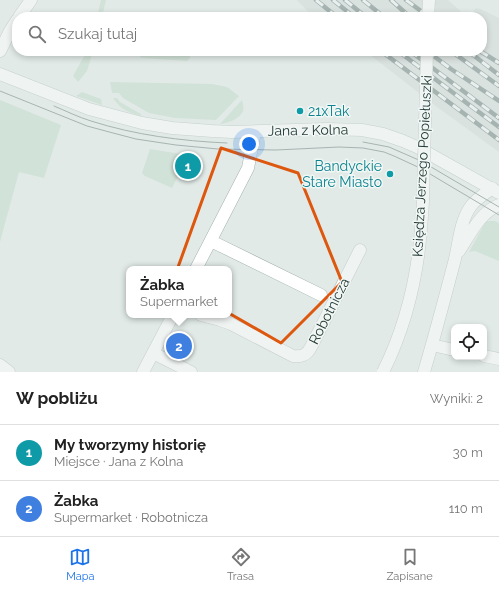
<!DOCTYPE html>
<html lang="pl">
<meta charset="utf-8">
<style>
:root{--surface:#fff;--page:#f2f2f2;--text:#222;--muted:#767676;--line:#e0e0e0;--accent:#1a73e8}
body{margin:0;font-family:Raleway,sans-serif;background:var(--page);color:var(--text)}
.controls{position:absolute;right:12px;bottom:12px;display:grid;overflow:hidden;border-radius:8px;box-shadow:0 2px 6px #0003}
.controls button{width:36px;height:36px;display:grid;place-items:center;padding:0;border:0;border-bottom:1px solid var(--line);background:var(--surface);color:var(--text);font:20px sans-serif}
.you{position:absolute;left:249px;top:144px;width:14px;height:14px;margin:-10px;border:3px solid #fff;border-radius:50%;background:#1a73e8;box-shadow:0 0 0 6px #1a73e833}
.badge{display:grid;place-items:center;width:26px;height:26px;border-radius:50%;background:var(--accent);color:#fff;font-size:13px;font-weight:700}
.pin{position:absolute;translate:-50% -50%;border:2px solid #fff;box-shadow:0 1px 4px #0006}
.popup{position:absolute;left:126px;top:266px;width:106px;height:52px;box-sizing:border-box;display:grid;place-content:center;border-radius:8px;background:var(--surface);filter:drop-shadow(0 1px 3px #0005);font-size:13px;white-space:nowrap;color:var(--muted)}
.popup b{font-size:15px;color:var(--text)}
.popup::after{content:'';position:absolute;left:50%;top:100%;margin-left:-8px;border:8px solid transparent;border-top-color:var(--surface)}
.list{margin:0;padding:0;list-style:none}
h2{display:flex;justify-content:space-between;align-items:center;height:52px;margin:0;padding:0 16px;font-size:17px}
h2 small{font-size:13px;font-weight:400;color:var(--muted)}
.list li{display:grid;grid-template-columns:26px 1fr auto;gap:12px;align-items:center;box-sizing:border-box;height:56px;padding:0 16px;border-top:1px solid var(--line)}
.list b{display:block;font-size:15px;white-space:nowrap}
.list p{margin:0;font-size:13px;white-space:nowrap;color:var(--muted)}
.list em{font-size:13px;font-style:normal;color:var(--muted)}
.icon{flex:none;width:22px;height:22px;fill:none;stroke:currentColor;stroke-width:2;stroke-linecap:round;stroke-linejoin:round}
.map{position:relative;flex:none;width:499px;height:372px;overflow:hidden}
.search{position:absolute;background:var(--surface);box-shadow:0 2px 6px #0003;left:12px;right:12px;top:12px;height:44px;display:flex;align-items:center;gap:10px;box-sizing:border-box;padding:0 14px;border-radius:16px;color:var(--muted);font-size:15px}
.sheet{height:164px;background:var(--surface)}
nav{display:flex;justify-content:space-around;align-items:center;box-sizing:border-box;height:56px;border-top:1px solid var(--line);background:var(--surface);font-size:11px;color:var(--muted)}
nav a{display:grid;justify-items:center;gap:2px}
nav .on{color:var(--accent)}
.map>svg:first-child{display:block}
.built{fill:#d0dad6}
.green{fill:#bcd9c6}
.lines{fill:none;stroke-linecap:round;stroke-linejoin:round}
.minor-casing{stroke:#a4b1ae;stroke-width:13}
.secondary-casing{stroke:#a1b5af;stroke-width:13}
.minor{stroke:#fff;stroke-width:12}
.secondary{stroke:#fff;stroke-width:12}
.tram{stroke:#5e7470;stroke-width:1}
.rail-casing{stroke:#5e7470;stroke-width:4.5}
.rail{stroke:#f1f7f5;stroke-width:3;stroke-dasharray:9;stroke-linecap:butt}
.tertiary-bridge-casing{stroke:#a4b1ae;stroke-width:13;stroke-linecap:butt}
.tertiary-bridge{stroke:#fff;stroke-width:12}
.marked{fill:none;stroke:#de570e;stroke-width:3;stroke-linejoin:round}
.culture-dot{fill:#0f9aa8;stroke:#f1f7f5;stroke-width:1.5}
.labels{text-anchor:middle;dominant-baseline:central;stroke-width:3;stroke-linejoin:round;paint-order:stroke}
.culture-label{font-size:14px;fill:#0d838f;stroke:#f1f7f5;text-anchor:start}
.street-label{font-size:14px;fill:#233935;stroke:#f1f7f5}
</style>
<div class="map">
<svg width="499" height="372" viewBox="0 0 499 372">
<rect width="100%" height="100%" fill="#e1eae7"/>
<path class="built" d="M 297,0 L 448,0 L 467,17 L 313,17 Z
M 476,8 L 481,9 L 499,18 L 499,152 L 437,107 L 365,51 L 482,51 L 482,17 L 469,17 Z"/>
<path class="green" d="M 101,0 L 106,0 L 102,17 L 97,17 Z
M 87,51 L 93,51 L 87,71 L 78,82 L 73,76 Z
M 137,51 L 186,51 L 190,54 L 190,58 L 187,61 L 143,58 L 140,57 Z
M 110,82 L 212,84 L 227,87 L 239,96 L 216,120 L 175,118 L 149,113 L 123,98 L 119,93 L 112,93 Z
M 82,92 L 101,99 L 102,105 L 76,96 Z
M 113,98 L 117,98 L 120,102 L 141,114 L 141,116 C 128,112 121,110 113,98 Z
M 0,100 L 61,125 L 44,178 L 19,172 L 0,242 Z
M 242,100 C 243,104 244,107 243,111 C 240,119 228,123 220,124 Z
M 150,149 L 181,154 L 179,174 L 172,188 L 145,176 L 142,173 Z
M 486,221 L 495,221 L 499,223 L 499,261 L 475,251 L 469,252 Z"/>
<g class="lines">
<g class="minor-casing">
<path id="minor" d="M 19,17 L 31,0
M 0,51 L 10,31 L 17,20
M 211,241 L 321,295
M 459,251 C 470,235 480,212 499,205
M 196,269 L 248,168 L 255,132
M 201,315 L 220,320 L 231,324 L 293,356 C 302,357 307,355 311,347 L 360,250
M 432,345 L 454,350
M 153,353 L 191,372
M 484,356 L 499,359
M 0,365 L 9,372
M 143,372 L 173,315
M 424,372 C 435,335 445,297 455,259 C 459,242 460,221 471,206 C 476,199 485,194 492,188"/>
</g>
<g class="secondary-casing">
<path id="secondary" d="M 0,74 L 89,109 L 142,123 L 172,128 L 212,131 L 232,132 L 327,129 L 362,130 L 383,134 L 403,141 L 417,147 L 499,193"/>
</g>
<use href="#minor" class="minor"/>
<use href="#secondary" class="secondary"/>
<path class="tram" d="M 0,91 L 87,126 L 113,133 L 136,139 L 176,145 L 218,149 L 276,150 L 339,147 L 363,148 L 384,152 L 394,156 L 420,168 L 499,215
M 54,106 C 66,111 78,117 91,121 C 135,135 181,141 227,143
M 363,142 L 389,147 L 421,161 L 499,207"/>
<g class="rail-casing">
<path id="rail" d="M 316,0 L 337,17
M 333,0 L 354,17
M 345,0 L 366,17
M 363,0 L 384,17
M 391,0 L 410,17
M 406,0 L 429,17
M 381,51 L 499,140
M 398,51 L 468,104 L 499,127
M 410,51 L 499,118
M 427,51 L 451,69 L 499,101
M 451,51 L 499,86
M 468,51 L 499,75
M 480,51 L 499,63"/>
</g>
<use href="#rail" class="rail"/>
<g class="tertiary-bridge-casing">
<path id="tertiary-bridge" d="M 428,17 L 429,0
M 383,372 C 407,324 419,270 422,216 C 424,197 423,177 424,158 C 425,122 426,87 427,51"/>
</g>
<use href="#tertiary-bridge" class="tertiary-bridge"/>
</g>
<path d="M0 0H499V372H0ZM 221,148 L 298,173 L 342,282 L 281,343 L 173,281 Z" fill="#e1eae7" fill-opacity=".55" fill-rule="evenodd"/>
<path class="marked" d="M 221,148 L 298,173 L 342,282 L 281,343 L 173,281 Z"/>
<g class="culture-dot">
<circle cx="300" cy="111" r="4"/>
<circle cx="390" cy="174" r="4"/>
</g>
<g class="labels">
<g class="culture-label">
<text x="308" y="111">21xTak</text>
<text x="382" y="166" text-anchor="end">Bandyckie<tspan x="382" dy="16">Stare Miasto</tspan></text>
</g>
<g class="street-label">
<text transform="translate(308 130) rotate(-1)">Jana z Kolna</text>
<text transform="translate(422 166) rotate(-87)">Księdza Jerzego Popiełuszki</text>
<text transform="translate(329 311) rotate(-63)">Robotnicza</text>
</g>
</g>
</svg>
<div class="controls">
<button><svg class="icon" aria-label="locate" viewBox="0 0 24 24"><circle cx="12" cy="12" r="6"/><path d="M12 2v4M12 18v4M2 12h4M18 12h4"/></svg></button>
</div>
<div class="you"></div>
<div class="pin badge" style="left:188px;top:166px;background:#0f9aa8">1</div>
<div class="pin badge" style="left:179px;top:346px;background:#3f7fe0">2</div>
<div class="popup"><b>Żabka</b>Supermarket</div>
<div class="search"><svg class="icon" aria-label="search" viewBox="0 0 24 24"><circle cx="10" cy="10" r="6"/><path d="M15 15l6 6"/></svg>Szukaj tutaj</div>
</div>
<section class="sheet">
<h2>W pobliżu<small>Wyniki: 2</small></h2>
<ul class="list">
<li><span class="badge" style="background:#0f9aa8">1</span><div><b>My tworzymy historię</b><p>Miejsce · Jana z Kolna</p></div><em>30 m</em></li>
<li><span class="badge" style="background:#3f7fe0">2</span><div><b>Żabka</b><p>Supermarket · Robotnicza</p></div><em>110 m</em></li>
</ul>
</section>
<nav>
<a class="on"><svg class="icon" aria-label="map" viewBox="0 0 24 24"><path d="M3 6l6-2 6 2 6-2v14l-6 2-6-2-6 2zM9 4v14M15 6v14"/></svg>Mapa</a>
<a><svg class="icon" aria-label="directions" viewBox="0 0 24 24"><path d="M12 3l9 9-9 9-9-9zM9 14v-3h6M13 9l2 2-2 2"/></svg>Trasa</a>
<a><svg class="icon" aria-label="saved" viewBox="0 0 24 24"><path d="M7 4h10v16l-5-4-5 4z"/></svg>Zapisane</a>
</nav>
